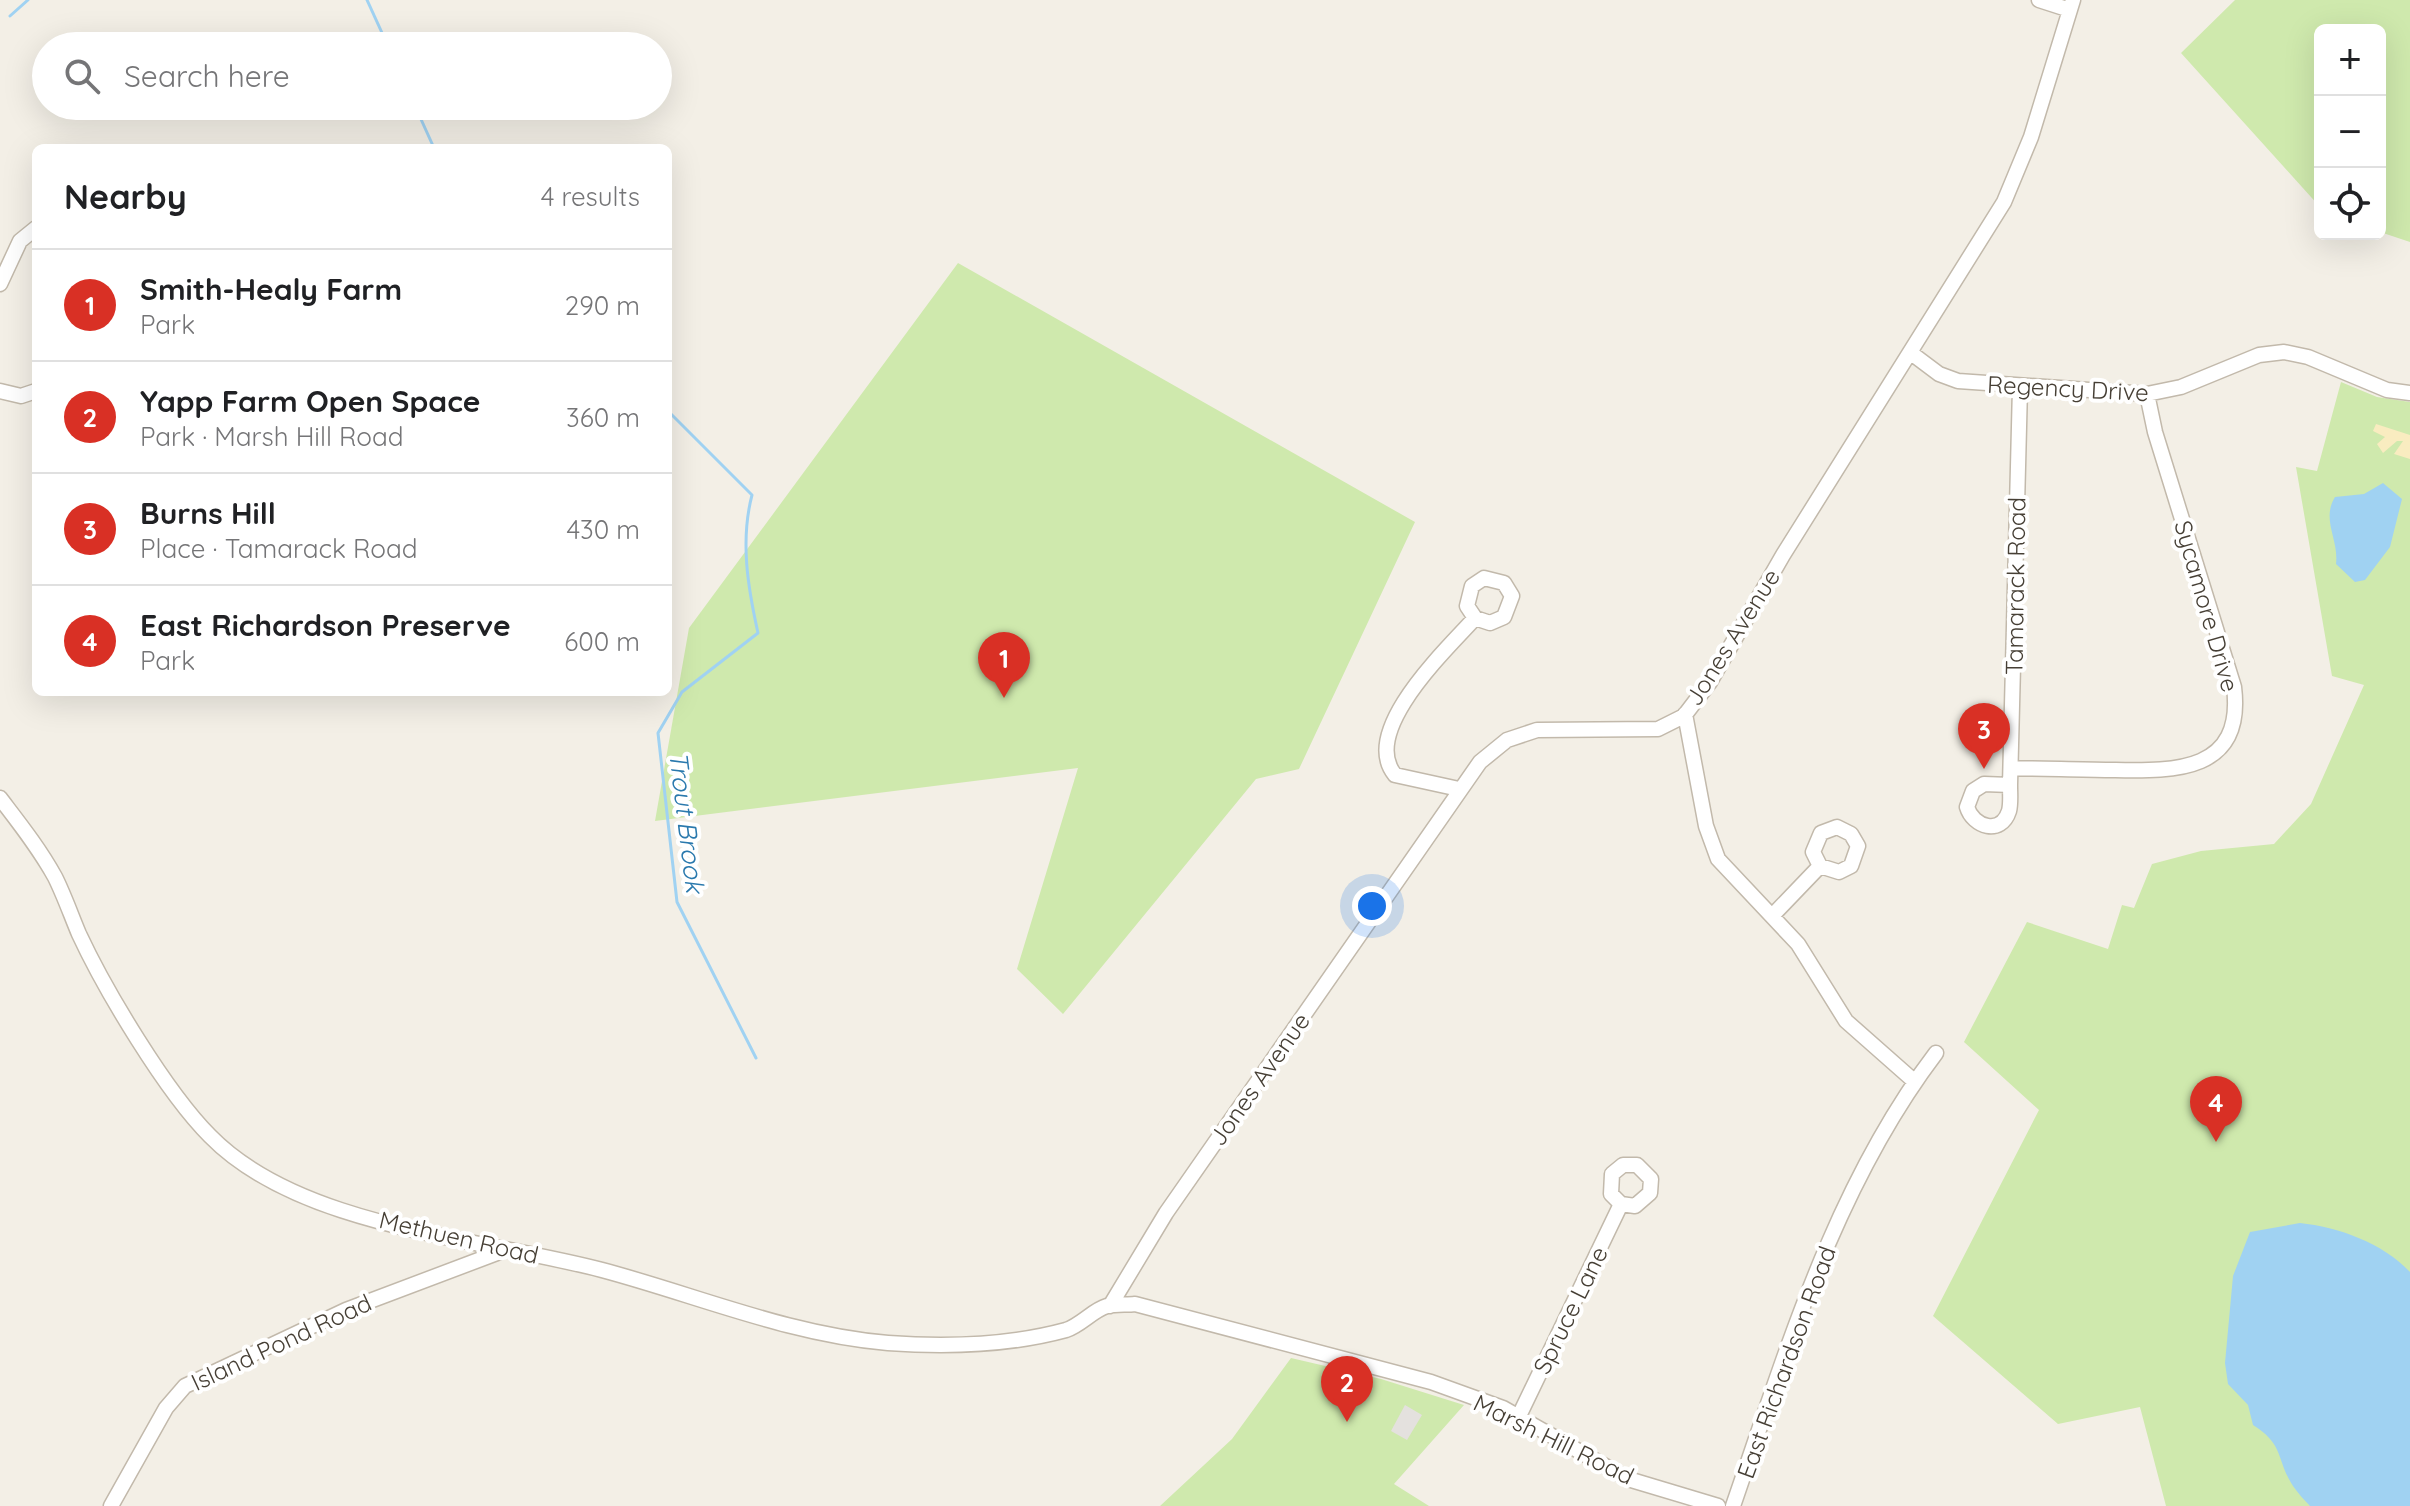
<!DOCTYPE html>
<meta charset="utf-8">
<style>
:root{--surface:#fff;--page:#f2f2f2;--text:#202124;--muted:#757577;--line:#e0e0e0;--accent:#d93025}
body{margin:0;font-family:Quicksand,sans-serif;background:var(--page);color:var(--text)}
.controls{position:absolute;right:24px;top:24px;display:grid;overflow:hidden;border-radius:12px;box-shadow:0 8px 32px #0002}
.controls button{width:72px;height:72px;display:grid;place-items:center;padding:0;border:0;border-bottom:2px solid var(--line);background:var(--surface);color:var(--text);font:40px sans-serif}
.you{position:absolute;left:1372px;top:906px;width:28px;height:28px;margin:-20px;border:6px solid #fff;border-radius:50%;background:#1a73e8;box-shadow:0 0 0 12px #1a73e833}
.badge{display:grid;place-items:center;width:52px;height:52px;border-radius:50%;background:var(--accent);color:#fff;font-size:26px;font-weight:700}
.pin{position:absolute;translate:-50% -66px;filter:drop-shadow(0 2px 4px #0008)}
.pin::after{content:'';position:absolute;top:42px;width:28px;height:24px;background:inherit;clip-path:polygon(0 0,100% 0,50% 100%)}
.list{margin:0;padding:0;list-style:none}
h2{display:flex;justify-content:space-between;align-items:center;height:104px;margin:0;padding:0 32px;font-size:34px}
h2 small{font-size:26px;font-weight:400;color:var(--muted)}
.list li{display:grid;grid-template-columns:52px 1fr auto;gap:24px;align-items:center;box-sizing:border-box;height:112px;padding:0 32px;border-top:2px solid var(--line)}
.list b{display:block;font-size:30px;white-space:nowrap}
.list p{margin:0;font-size:26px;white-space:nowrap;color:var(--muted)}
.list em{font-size:26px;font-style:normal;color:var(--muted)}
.icon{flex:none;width:44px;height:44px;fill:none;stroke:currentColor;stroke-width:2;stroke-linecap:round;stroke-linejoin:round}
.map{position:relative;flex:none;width:2410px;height:1506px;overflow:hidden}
.search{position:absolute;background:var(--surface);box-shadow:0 8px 32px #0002;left:32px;top:32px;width:640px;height:88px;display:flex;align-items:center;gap:20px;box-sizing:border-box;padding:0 28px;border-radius:44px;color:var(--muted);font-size:30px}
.panel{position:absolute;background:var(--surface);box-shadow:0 8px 32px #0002;left:32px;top:144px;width:640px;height:552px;border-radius:12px}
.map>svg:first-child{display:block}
.green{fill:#cfe9ad}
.sand{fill:#f9ecc0}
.parking{fill:#e4e1de}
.water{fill:#a0d2f2}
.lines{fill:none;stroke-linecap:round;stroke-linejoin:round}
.stream{stroke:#a0d2f2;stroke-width:3}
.minor-casing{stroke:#c2b9ab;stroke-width:17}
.minor{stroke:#fff;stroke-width:14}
.labels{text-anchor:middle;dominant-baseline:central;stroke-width:8;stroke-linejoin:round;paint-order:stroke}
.street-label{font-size:24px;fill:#463f35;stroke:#fff}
.water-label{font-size:26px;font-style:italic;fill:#2a79ad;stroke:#fff}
</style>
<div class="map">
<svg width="2410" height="1506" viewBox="0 0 2410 1506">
<rect width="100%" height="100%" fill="#f3efe6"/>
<path class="green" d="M 2235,0 L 2410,0 L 2410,242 L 2380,232 L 2380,30 L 2320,30 L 2320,207 L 2181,53 Z
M 958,263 L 1415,522 L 1299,769 L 1256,779 L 1063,1014 L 1017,969 L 1078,768 L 655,821 L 689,628 Z
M 2341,382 L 2377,397 L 2410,402 L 2410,1506 L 2166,1506 L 2140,1407 L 2058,1424 L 1933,1316 L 2039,1110 L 1964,1042 L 2027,922 L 2108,949 L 2122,905 L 2134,908 L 2152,864 L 2201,851 L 2274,844 L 2311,804 L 2364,685 L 2332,676 L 2296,467 L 2317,471 Z
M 1291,1358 L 1381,1379 L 1464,1405 L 1394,1484 L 1429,1506 L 1160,1506 L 1232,1439 Z"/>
<path class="sand" d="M 2376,424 L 2410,435 L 2410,459 L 2394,454 L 2403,441 L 2397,441 L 2383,453 L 2377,444 L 2385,437 L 2373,431 Z"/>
<path class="parking" d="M 1405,1405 L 1422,1415 L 1407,1440 L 1391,1431 Z"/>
<path class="water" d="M 2383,483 L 2402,499 L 2390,547 L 2365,580 L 2355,582 L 2336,564 C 2339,539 2321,520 2335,497 L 2364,494 Z
M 2300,1223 C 2338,1227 2383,1243 2410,1272 L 2410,1506 L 2310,1506 C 2304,1500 2298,1493 2293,1486 C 2276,1460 2285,1445 2253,1425 L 2248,1405 L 2228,1384 L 2225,1363 L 2233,1276 L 2250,1232 Z"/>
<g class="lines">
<path class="stream" d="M 367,0 L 388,46
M 10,16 L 28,0
M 415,106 L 434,148
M 668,411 L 752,495 C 740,541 748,588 758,633 L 682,692 L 658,733 L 677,902 L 756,1058"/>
<g class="minor-casing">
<path id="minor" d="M 2039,0 L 2070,10
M 0,284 L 20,241 L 36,228
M 1911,353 L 1939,374 L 1958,381 L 2147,394 L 2181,387 L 2259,355 L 2284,352 L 2308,357 L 2387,390 L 2410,393
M 0,391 L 21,396 L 36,391
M 1685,714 L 1706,826 L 1718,859 L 1798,944 L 1846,1021 L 1914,1081
M 2011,768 C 2044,769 2077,769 2110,770 C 2170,771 2245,775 2234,687 L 2155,432 L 2147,394
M 2010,785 L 1984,784 L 1973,791 L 1967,807 C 1973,827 2001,836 2009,811 C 2011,804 2010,794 2010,785 L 2020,387
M 1459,789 L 1395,775 C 1359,731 1447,649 1475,618 L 1467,606 L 1472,586 L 1484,578 L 1504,583 L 1512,596 L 1504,617 L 1490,623 L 1475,618
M 0,798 C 19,823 39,848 55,877 C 64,895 71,915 79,934 C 105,990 166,1092 210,1136 C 300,1228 481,1238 602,1270 C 696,1295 790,1335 888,1343 C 945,1347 1011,1345 1066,1330 C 1081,1325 1093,1310 1107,1306 C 1116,1304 1127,1305 1135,1304 L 1431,1382 L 1503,1408 L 1628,1479 L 1718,1506
M 1772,916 L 1820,866 L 1839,872 L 1851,866 L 1858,846 L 1851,834 L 1837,827 L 1821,833 L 1813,852 L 1820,866
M 1110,1306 L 1166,1213 L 1480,762 L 1507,740 L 1537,730 L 1658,729 L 1684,716 L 1710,682 L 1783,555 L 2004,202 L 2031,137 L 2073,0
M 1519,1416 L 1621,1204 L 1611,1194 L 1612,1174 L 1623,1165 L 1637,1165 L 1651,1179 L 1650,1193 L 1635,1206 L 1621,1204
M 111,1506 L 166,1408 L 185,1386 L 346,1310 L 505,1250
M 1733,1506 C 1787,1350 1835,1186 1936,1053"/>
</g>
<use href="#minor" class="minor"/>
</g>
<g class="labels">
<g class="street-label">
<text transform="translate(2068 388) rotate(3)">Regency Drive</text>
<text transform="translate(2015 586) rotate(-89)">Tamarack Road</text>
<text transform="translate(2207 606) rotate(74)">Sycamore Drive</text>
<text transform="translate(1732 637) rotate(-58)">Jones Avenue</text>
<text transform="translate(1259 1079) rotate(-55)">Jones Avenue</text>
<text transform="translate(459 1237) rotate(13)">Methuen Road</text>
<text transform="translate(1570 1310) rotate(-64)">Spruce Lane</text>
<text transform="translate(281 1342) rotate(-25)">Island Pond Road</text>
<text transform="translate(1786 1362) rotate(-70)">East Richardson Road</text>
<text transform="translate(1554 1439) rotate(26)">Marsh Hill Road</text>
</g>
<g class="water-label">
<text transform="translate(687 822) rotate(83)">Trout Brook</text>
</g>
</g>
</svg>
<div class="controls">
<button>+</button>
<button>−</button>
<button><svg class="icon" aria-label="locate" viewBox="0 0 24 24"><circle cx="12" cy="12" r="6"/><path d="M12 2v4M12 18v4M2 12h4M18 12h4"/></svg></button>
</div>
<div class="you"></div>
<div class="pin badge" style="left:1004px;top:698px">1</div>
<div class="pin badge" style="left:1347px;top:1422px">2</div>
<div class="pin badge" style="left:1984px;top:769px">3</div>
<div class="pin badge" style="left:2216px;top:1142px">4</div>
<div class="search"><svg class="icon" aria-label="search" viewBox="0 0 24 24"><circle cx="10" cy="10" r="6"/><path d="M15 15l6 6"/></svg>Search here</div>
<section class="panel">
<h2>Nearby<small>4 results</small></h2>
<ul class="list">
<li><span class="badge">1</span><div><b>Smith-Healy Farm</b><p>Park</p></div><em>290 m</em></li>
<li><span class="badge">2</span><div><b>Yapp Farm Open Space</b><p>Park · Marsh Hill Road</p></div><em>360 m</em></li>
<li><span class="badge">3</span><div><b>Burns Hill</b><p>Place · Tamarack Road</p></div><em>430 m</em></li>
<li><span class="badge">4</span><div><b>East Richardson Preserve</b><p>Park</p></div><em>600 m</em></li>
</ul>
</section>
</div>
